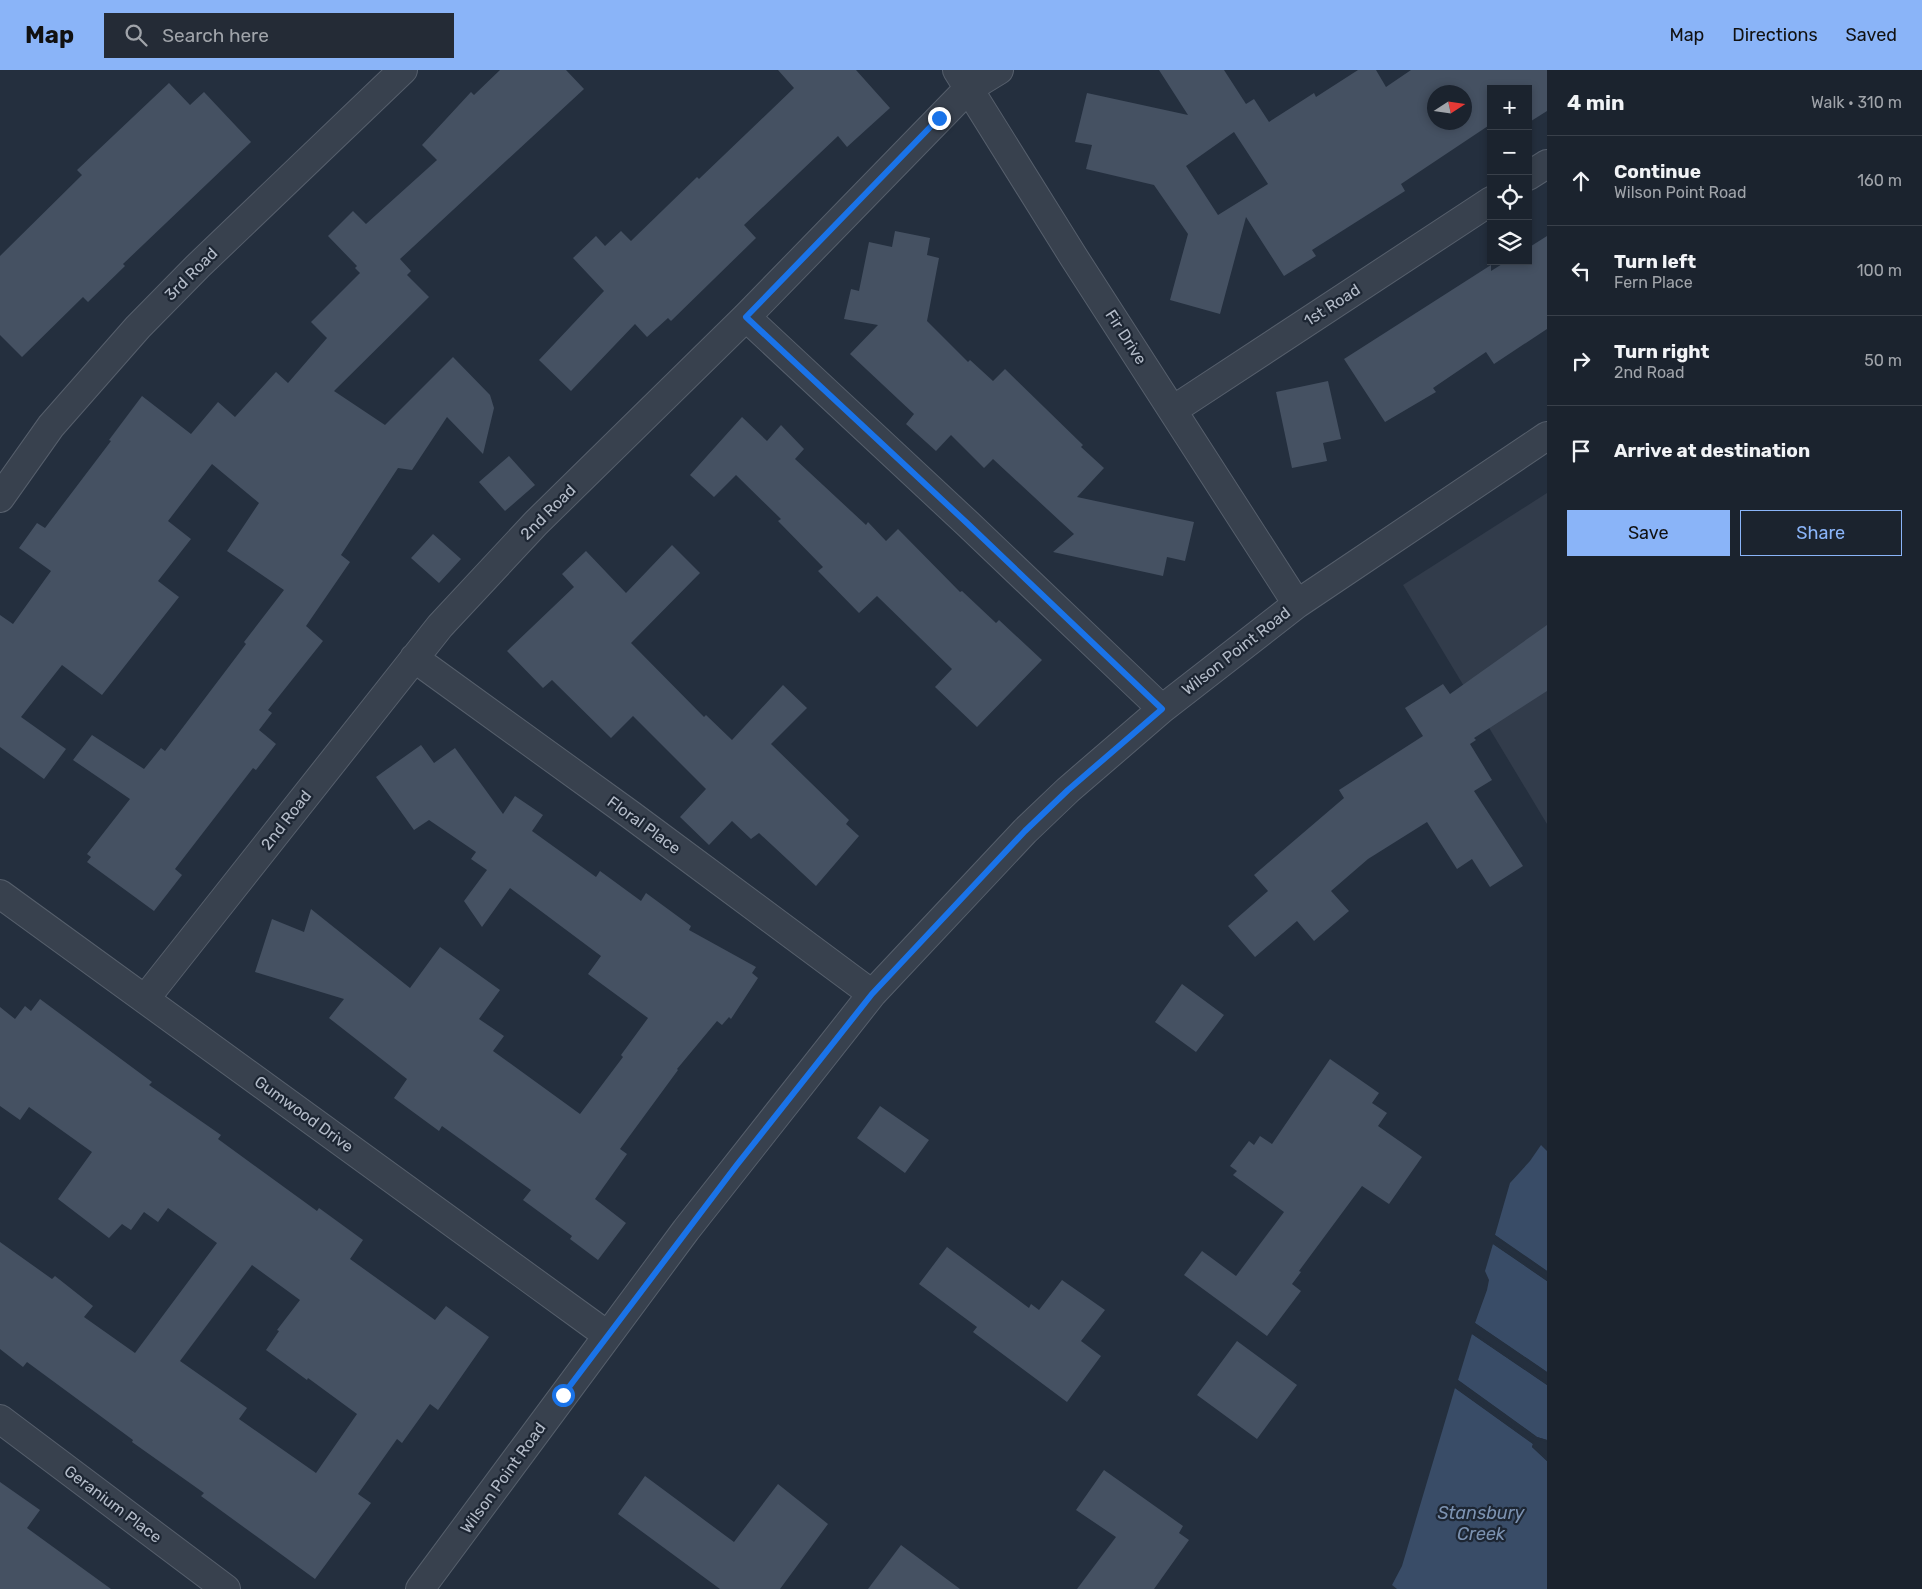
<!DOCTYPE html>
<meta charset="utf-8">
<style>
:root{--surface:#1b232e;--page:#242b36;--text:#f1f3f6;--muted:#a0a4aa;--line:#39404a;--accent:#8ab4f8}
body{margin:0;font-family:Rubik,sans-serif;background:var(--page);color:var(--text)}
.controls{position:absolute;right:15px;top:15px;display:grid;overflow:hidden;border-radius:0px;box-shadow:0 2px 8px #0003}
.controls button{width:45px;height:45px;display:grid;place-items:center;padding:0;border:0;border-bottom:1px solid var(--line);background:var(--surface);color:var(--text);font:25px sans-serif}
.compass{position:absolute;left:1427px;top:15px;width:45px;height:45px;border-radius:50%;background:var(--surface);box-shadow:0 2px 8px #0003;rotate:78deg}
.stop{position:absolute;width:15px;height:15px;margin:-11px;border:4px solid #1a73e8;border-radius:50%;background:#fff}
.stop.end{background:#1a73e8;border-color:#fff;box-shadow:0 1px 5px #0008}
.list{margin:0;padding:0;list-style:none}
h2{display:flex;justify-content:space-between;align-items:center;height:65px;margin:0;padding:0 20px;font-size:21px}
h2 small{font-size:16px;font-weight:400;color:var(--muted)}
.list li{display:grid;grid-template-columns:32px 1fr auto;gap:15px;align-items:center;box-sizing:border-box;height:90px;padding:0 20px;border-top:1px solid var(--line)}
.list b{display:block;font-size:19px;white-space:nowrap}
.list p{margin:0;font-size:16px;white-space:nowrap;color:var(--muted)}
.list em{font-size:16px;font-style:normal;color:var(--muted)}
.actions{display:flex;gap:10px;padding:15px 20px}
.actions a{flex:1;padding:11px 0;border:1px solid var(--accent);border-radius:0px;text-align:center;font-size:18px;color:var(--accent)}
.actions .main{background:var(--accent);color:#111}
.icon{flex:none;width:28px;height:28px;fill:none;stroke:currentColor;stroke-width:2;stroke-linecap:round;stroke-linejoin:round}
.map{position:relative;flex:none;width:1547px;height:1519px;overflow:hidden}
header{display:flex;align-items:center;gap:30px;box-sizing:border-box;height:70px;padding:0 25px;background:var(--accent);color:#111}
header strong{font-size:24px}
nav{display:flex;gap:28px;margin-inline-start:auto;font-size:18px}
.search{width:350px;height:45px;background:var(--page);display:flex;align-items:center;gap:12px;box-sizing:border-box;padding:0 18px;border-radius:0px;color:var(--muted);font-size:19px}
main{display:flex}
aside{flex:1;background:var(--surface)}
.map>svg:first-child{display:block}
.airport{fill:#323c4b}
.water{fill:#394c67}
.pier{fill:#242f3e}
.building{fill:#455162;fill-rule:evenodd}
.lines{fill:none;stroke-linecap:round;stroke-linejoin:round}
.street-casing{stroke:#565f6c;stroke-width:30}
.street{stroke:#38414e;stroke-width:28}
.route{stroke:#1a73e8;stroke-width:6}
.labels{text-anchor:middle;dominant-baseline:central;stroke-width:4.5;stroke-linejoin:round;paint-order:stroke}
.street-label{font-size:16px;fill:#b4bcc9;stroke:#1d2633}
.water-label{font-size:18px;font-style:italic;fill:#7c92b1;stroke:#1d2633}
</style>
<header>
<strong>Map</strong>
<div class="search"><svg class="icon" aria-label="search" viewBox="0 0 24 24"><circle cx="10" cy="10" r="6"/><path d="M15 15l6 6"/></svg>Search here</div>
<nav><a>Map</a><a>Directions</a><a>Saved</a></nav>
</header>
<main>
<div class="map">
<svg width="1547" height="1519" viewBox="0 0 1547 1519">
<rect width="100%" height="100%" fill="#242f3e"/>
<path class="airport" d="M 1547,423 L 1547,754 L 1403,515 Z"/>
<path class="water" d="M 1541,1075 L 1547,1081 L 1547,1201 L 1495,1165 L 1510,1113 L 1530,1091 Z
M 1493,1174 L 1547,1211 L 1547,1302 L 1475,1253 L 1487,1220 L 1489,1210 L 1485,1201 Z
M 1472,1264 L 1547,1315 L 1547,1370 L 1537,1367 L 1458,1310 Z
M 1455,1318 L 1533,1374 L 1532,1377 L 1547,1391 L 1547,1519 L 1397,1519 L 1392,1515 L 1402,1496 Z"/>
<path class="pier" d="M 1495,1165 L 1547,1201 L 1547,1203 L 1495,1167 Z
M 1494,1171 L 1547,1208 L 1547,1211 L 1493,1174 Z
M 1475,1253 L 1547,1302 L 1547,1304 L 1475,1256 Z
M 1473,1262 L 1547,1312 L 1547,1315 L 1472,1264 Z
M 1458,1310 L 1537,1367 L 1547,1370 L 1547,1372 L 1535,1369 L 1457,1313 Z
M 1456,1315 L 1535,1373 L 1535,1376 L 1547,1388 L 1547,1391 L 1532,1377 L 1533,1374 L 1455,1318 Z"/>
<path class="building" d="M 500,0 L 566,0 L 584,19 L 400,189 L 411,201 L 407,205 L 429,227 L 334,321 L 385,355 L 453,287 L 490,325 L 494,338 L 483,384 L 447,347 L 412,400 L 398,398 L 341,485 L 350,492 L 306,556 L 323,571 L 268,640 L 272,643 L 259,660 L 276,674 L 256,700 L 253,698 L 175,799 L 182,805 L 154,841 L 87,792 L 91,787 L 87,784 L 130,729 L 73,690 L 92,665 L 144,699 L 161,678 L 165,681 L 246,574 L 244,572 L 284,520 L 227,481 L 259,433 L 212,394 L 168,451 L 191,469 L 158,511 L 179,527 L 102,625 L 62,595 L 21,647 L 66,679 L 44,709 L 0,677 L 0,545 L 13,554 L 51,501 L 19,478 L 37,453 L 45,458 L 111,371 L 109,370 L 142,326 L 191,364 L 218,332 L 235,347 L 276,302 L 288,313 L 327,268 L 311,252 L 360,203 L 355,198 L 357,196 L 328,166 L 353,141 L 366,154 L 437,90 L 422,75 L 471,22 L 474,25 Z
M 778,0 L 856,0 L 890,38 L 847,77 L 838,66 L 744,155 L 756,168 L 671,251 L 668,248 L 647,267 L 635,254 L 571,321 L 539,290 L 604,221 L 573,188 L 596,166 L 605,176 L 621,161 L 631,171 L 697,107 L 699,109 L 794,18 Z
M 1159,0 L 1224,0 L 1246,34 L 1254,29 L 1269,52 L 1314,23 L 1316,27 L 1358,0 L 1376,0 L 1386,17 L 1411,0 L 1547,0 L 1547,41 L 1528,53 L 1528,19 L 1491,19 L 1491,54 L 1401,114 L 1405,121 L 1312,180 L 1316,186 L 1284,206 L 1246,147 L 1220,244 L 1170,230 L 1188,164 L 1154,115 L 1086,99 L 1092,75 L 1075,72 L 1087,23 L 1188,45 ZM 1434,22 L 1464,22 L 1464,52 L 1434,52 ZM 1234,62 L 1268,114 L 1218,145 L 1186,96 Z
M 169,13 L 190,35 L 204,22 L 251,72 L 123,194 L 125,196 L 88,232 L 83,227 L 22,287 L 0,265 L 0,186 L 82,105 L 77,100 Z
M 895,161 L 930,168 L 927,185 L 939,188 L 927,251 L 968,292 L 970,290 L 993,311 L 1005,299 L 1083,375 L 1081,377 L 1104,398 L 1077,427 L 1194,452 L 1185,491 L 1167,487 L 1163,506 L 1053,482 L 1074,464 L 993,389 L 984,398 L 951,365 L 936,381 L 906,354 L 914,344 L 850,284 L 878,255 L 844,249 L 851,219 L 859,221 L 869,172 L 892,177 Z
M 1547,166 L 1547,259 L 1494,294 L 1486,282 L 1433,318 L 1436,322 L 1385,352 L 1344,289 L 1491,195 L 1491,201 L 1507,191 L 1528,191 L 1528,178 Z
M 1328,311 L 1341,369 L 1323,373 L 1327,391 L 1292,398 L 1276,322 Z
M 742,347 L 767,371 L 781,355 L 804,379 L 795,389 L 866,455 L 868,452 L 886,471 L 898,459 L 960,522 L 962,521 L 996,553 L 999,550 L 1042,590 L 977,657 L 935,617 L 952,599 L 877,526 L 859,543 L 818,501 L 823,497 L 778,451 L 781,449 L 736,405 L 714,427 L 690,405 Z
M 509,386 L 535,415 L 505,441 L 479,412 Z
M 433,464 L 461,489 L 439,513 L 411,488 Z
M 672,475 L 700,503 L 631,573 L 704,647 L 706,645 L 732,670 L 783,615 L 807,638 L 771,674 L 849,750 L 846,754 L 859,766 L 816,816 L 759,763 L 751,769 L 732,751 L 709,775 L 680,747 L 706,719 L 633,646 L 611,668 L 552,610 L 543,618 L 507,581 L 574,517 L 562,504 L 586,481 L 626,523 Z
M 1547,555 L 1547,621 L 1474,668 L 1476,670 L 1470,674 L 1492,710 L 1474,721 L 1523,796 L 1490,817 L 1472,789 L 1457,799 L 1427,752 L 1368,789 L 1331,821 L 1349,841 L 1314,871 L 1297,851 L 1255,887 L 1228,856 L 1268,821 L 1254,805 L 1344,728 L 1339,720 L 1423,666 L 1405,638 L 1443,614 L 1450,624 Z
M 421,675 L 434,693 L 455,678 L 503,744 L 515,726 L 543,745 L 532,761 L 596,807 L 600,801 L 641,831 L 646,823 L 691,856 L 689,860 L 756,897 L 752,903 L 758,908 L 731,949 L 729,947 L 722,955 L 717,951 L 677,999 L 678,1000 L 620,1079 L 627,1084 L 595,1129 L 626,1153 L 598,1190 L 570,1169 L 572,1166 L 523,1130 L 531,1120 L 442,1056 L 439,1061 L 394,1028 L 407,1009 L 329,948 L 344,929 L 255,902 L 272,849 L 304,862 L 311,839 L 410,918 L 440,877 L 500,920 L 479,949 L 504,966 L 493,981 L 580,1044 L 623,987 L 621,985 L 648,948 L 588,904 L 601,886 L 510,818 L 482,857 L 464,831 L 487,800 L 471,789 L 476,782 L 429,750 L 414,760 L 376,707 Z
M 1182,914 L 1224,945 L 1196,982 L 1155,952 Z
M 40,929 L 152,1012 L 149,1015 L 221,1065 L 218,1069 L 317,1141 L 319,1138 L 363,1170 L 350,1189 L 435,1250 L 446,1236 L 489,1267 L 438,1340 L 430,1334 L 402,1373 L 397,1369 L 358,1424 L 371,1433 L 315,1509 L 201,1426 L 204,1423 L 132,1372 L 133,1370 L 27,1292 L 23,1297 L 0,1279 L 0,1172 L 52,1209 L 55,1206 L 93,1236 L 84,1247 L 135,1283 L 217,1173 L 168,1138 L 158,1152 L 144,1142 L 131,1160 L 122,1154 L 109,1168 L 58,1129 L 92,1082 L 29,1037 L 20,1050 L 0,1036 L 0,937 L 15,949 L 25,936 L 31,941 ZM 252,1195 L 300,1230 L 277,1260 L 279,1261 L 266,1280 L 307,1310 L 308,1308 L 357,1344 L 316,1403 L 239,1349 L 247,1338 L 180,1291 Z
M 1330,989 L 1379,1023 L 1372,1033 L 1387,1043 L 1378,1056 L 1422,1087 L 1389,1134 L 1362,1116 L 1299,1201 L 1301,1202 L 1292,1214 L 1301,1221 L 1267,1266 L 1184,1205 L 1202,1181 L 1236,1206 L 1284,1142 L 1233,1105 L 1237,1101 L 1230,1096 L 1249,1071 L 1254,1075 L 1260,1066 L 1272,1074 Z
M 880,1036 L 929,1070 L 905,1103 L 857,1068 Z
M 947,1177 L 1029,1238 L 1031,1234 L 1039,1240 L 1062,1210 L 1105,1240 L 1081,1271 L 1101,1286 L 1067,1332 L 973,1262 L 977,1257 L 919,1214 Z
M 1237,1271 L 1297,1315 L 1257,1369 L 1197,1325 Z
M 1104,1400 L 1183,1456 L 1179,1463 L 1189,1470 L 1154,1519 L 1077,1519 L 1116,1467 L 1076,1440 Z
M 645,1406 L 734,1472 L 778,1414 L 828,1454 L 780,1519 L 720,1519 L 618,1444 Z
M 0,1412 L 40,1440 L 27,1458 L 111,1519 L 0,1519 Z
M 901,1475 L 960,1519 L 868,1519 Z"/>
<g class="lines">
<g class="street-casing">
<path id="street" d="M 957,0 L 1073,186 L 1297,534
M 1528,106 L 1547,94
M 746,247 L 968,454 L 1162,639
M 1173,340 L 1491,131
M 0,428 L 51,356 L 138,257 L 198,196 L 403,0
M 414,588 L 631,745 L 872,924
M 0,824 L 607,1265
M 145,929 L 440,556 L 536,453 L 746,247 L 968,19 L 999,0
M 0,1349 L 226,1519
M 420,1519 L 686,1160 L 872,924 L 1025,761 L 1068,720 L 1162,639 L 1297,534 L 1547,366"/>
</g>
<use href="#street" class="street"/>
</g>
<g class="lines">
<path class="route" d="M 563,1325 L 736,1096 L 872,924 L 1025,761 L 1068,720 L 1162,639 L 968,454 L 746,247 L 939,48"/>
</g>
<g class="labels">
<g class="street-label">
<text transform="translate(191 204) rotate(-45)">3rd Road</text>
<text transform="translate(1332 235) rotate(-33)">1st Road</text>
<text transform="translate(1126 267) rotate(57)">Fir Drive</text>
<text transform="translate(548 442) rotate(-45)">2nd Road</text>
<text transform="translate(1236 581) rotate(-38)">Wilson Point Road</text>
<text transform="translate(286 750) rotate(-52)">2nd Road</text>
<text transform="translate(644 755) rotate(36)">Floral Place</text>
<text transform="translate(304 1044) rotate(36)">Gumwood Drive</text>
<text transform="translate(503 1408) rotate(-54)">Wilson Point Road</text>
<text transform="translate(113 1434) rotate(37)">Geranium Place</text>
</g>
<g class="water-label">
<text x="1481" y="1443">Stansbury<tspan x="1481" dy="21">Creek</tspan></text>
</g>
</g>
</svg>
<div class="controls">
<button>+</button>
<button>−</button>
<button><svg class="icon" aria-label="locate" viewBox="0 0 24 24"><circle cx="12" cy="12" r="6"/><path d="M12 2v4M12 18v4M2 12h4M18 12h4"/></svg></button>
<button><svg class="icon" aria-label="layers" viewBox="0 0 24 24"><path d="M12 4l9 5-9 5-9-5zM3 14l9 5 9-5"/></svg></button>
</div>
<svg class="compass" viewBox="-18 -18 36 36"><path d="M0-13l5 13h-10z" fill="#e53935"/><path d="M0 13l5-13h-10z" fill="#a0a4aa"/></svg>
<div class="stop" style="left:563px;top:1325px"></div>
<div class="stop end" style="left:939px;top:48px"></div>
</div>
<aside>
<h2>4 min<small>Walk · 310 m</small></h2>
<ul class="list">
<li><svg class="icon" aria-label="ahead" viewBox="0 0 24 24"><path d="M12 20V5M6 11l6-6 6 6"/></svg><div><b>Continue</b><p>Wilson Point Road</p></div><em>160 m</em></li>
<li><svg class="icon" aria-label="left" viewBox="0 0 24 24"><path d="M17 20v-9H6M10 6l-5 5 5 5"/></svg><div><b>Turn left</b><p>Fern Place</p></div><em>100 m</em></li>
<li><svg class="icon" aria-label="right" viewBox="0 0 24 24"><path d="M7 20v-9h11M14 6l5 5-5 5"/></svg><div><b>Turn right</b><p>2nd Road</p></div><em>50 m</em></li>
<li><svg class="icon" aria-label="arrive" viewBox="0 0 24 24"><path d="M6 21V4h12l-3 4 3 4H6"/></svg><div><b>Arrive at destination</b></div></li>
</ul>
<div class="actions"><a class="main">Save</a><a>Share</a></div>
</aside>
</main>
